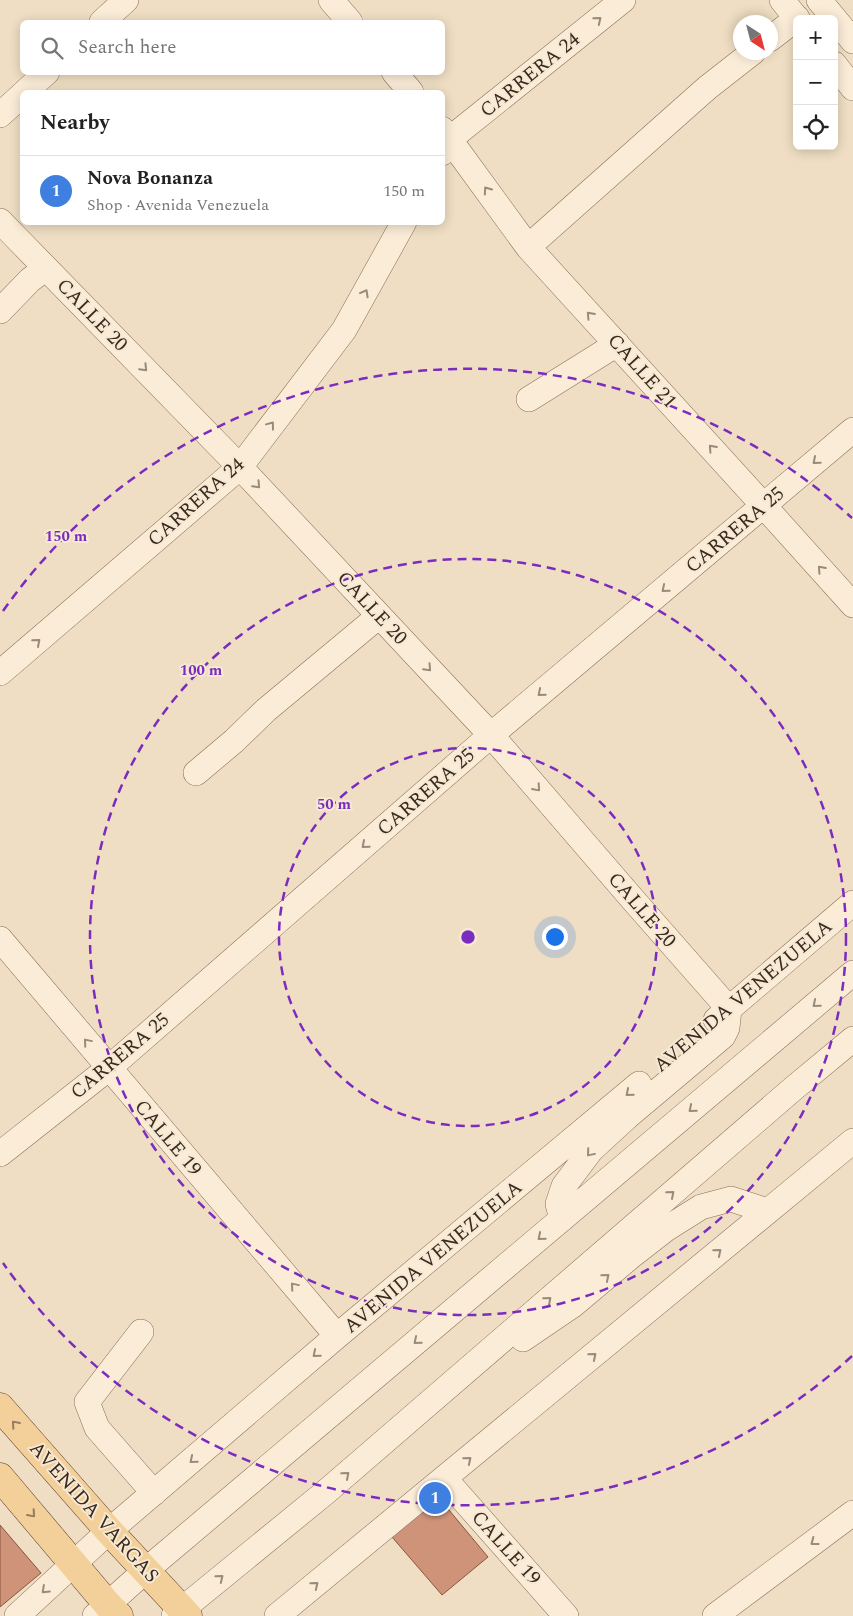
<!DOCTYPE html>
<meta charset="utf-8">
<style>
:root{--surface:#fff;--page:#f6f6f6;--text:#222;--muted:#767676;--line:#e0e0e0;--accent:#0f766e}
body{margin:0;font-family:Spectral,serif;background:var(--page);color:var(--text)}
.controls{position:absolute;right:15px;top:15px;display:grid;overflow:hidden;border-radius:8px;box-shadow:0 2px 12px #0003}
.controls button{width:45px;height:45px;display:grid;place-items:center;padding:0;border:0;border-bottom:1px solid var(--line);background:var(--surface);color:var(--text);font:25px sans-serif}
.compass{position:absolute;left:733px;top:15px;width:45px;height:45px;border-radius:50%;background:var(--surface);box-shadow:0 2px 12px #0003;rotate:144deg}
.you{position:absolute;left:554px;top:936px;width:18px;height:18px;margin:-12px;border:4px solid #fff;border-radius:50%;background:#1a73e8;box-shadow:0 0 0 8px #1a73e833}
.badge{display:grid;place-items:center;width:32px;height:32px;border-radius:50%;background:var(--accent);color:#fff;font-size:16px;font-weight:700}
.pin{position:absolute;translate:-50% -50%;border:2px solid #fff;box-shadow:0 1px 5px #0006}
.list{margin:0;padding:0;list-style:none}
h2{display:flex;justify-content:space-between;align-items:center;height:65px;margin:0;padding:0 20px;font-size:21px}
h2 small{font-size:16px;font-weight:400;color:var(--muted)}
.list li{display:grid;grid-template-columns:32px 1fr auto;gap:15px;align-items:center;box-sizing:border-box;height:70px;padding:0 20px;border-top:1px solid var(--line)}
.list b{display:block;font-size:19px;white-space:nowrap}
.list p{margin:0;font-size:16px;white-space:nowrap;color:var(--muted)}
.list em{font-size:16px;font-style:normal;color:var(--muted)}
.icon{flex:none;width:28px;height:28px;fill:none;stroke:currentColor;stroke-width:2;stroke-linecap:round;stroke-linejoin:round}
.map{position:relative;flex:none;width:853px;height:1616px;overflow:hidden}
.search{position:absolute;background:var(--surface);box-shadow:0 2px 12px #0003;left:20px;top:20px;width:425px;height:55px;display:flex;align-items:center;gap:12px;box-sizing:border-box;padding:0 18px;border-radius:8px;color:var(--muted);font-size:19px}
.panel{position:absolute;background:var(--surface);box-shadow:0 2px 12px #0003;left:20px;top:90px;width:425px;height:135px;border-radius:8px}
.map>svg:first-child{display:block}
.building{fill:#ce9378;stroke:#8a553e}
.lines{fill:none;stroke-linecap:round;stroke-linejoin:round}
.minor-casing{stroke:#8a6e59;stroke-width:26}
.major-casing{stroke:#583d2e;stroke-width:29}
.minor{stroke:#faecd7;stroke-width:25}
.major{stroke:#f3cf9a;stroke-width:28}
.oneway{stroke:#9a8a7a}
.oneway2{stroke:#967c5c}
.ring{fill:none;stroke:#7b2cbf;stroke-width:2.5;stroke-dasharray:9 6}
.labels{text-anchor:middle;dominant-baseline:central;stroke-width:4;stroke-linejoin:round;paint-order:stroke}
.street-label{font-size:20px;fill:#3a291e;stroke:#f6e9d3}
.centre{fill:#7b2cbf;stroke:#f6e9d3;stroke-width:2.5}
.ring-label{font-size:15px;text-anchor:middle;font-weight:bold;fill:#7b2cbf;stroke:#f6e9d3;stroke-width:4;stroke-linejoin:round;paint-order:stroke}
</style>
<div class="map">
<svg width="853" height="1616" viewBox="0 0 853 1616">
<rect width="100%" height="100%" fill="#efdec3"/>
<path class="building" d="M 439,1498 L 488,1557 L 442,1595 L 392,1537 Z
M 0,1525 L 41,1573 L 0,1607 Z"/>
<g class="lines">
<g class="minor-casing">
<path id="minor" d="M 331,0 L 350,22
M 782,0 L 797,19
M 819,0 L 853,41
M 102,22 L 126,0
M 770,39 L 797,18
M 834,64 L 853,88
M 394,72 L 411,92
M 25,92 L 47,72
M 0,115 L 22,95
M 442,129 L 528,247 L 764,506 L 853,605
M 442,153 L 451,138 L 623,0
M 0,221 L 240,467 L 491,735 L 635,902 L 729,1009 L 727,1028 L 723,1036 L 628,1116 L 591,1150 L 564,1186 L 558,1204 L 562,1219
M 528,247 L 707,88 L 753,52
M 0,311 L 30,280 L 46,268
M 529,399 L 617,344
M 0,673 L 240,467 L 344,330 L 404,222
M 196,773 L 234,741 L 266,710 L 379,616
M 0,939 L 337,1336
M 716,1020 L 853,903
M 0,1154 L 109,1068 L 491,735 L 853,430
M 141,1332 L 87,1402 L 97,1428 L 154,1493
M 523,1339 L 573,1305 L 630,1257 L 666,1229 L 701,1207 L 731,1199 L 767,1211
M 445,1479 L 566,1616
M 17,1616 L 109,1531 L 337,1336 L 639,1084
M 95,1616 L 145,1571 L 853,973
M 174,1616 L 327,1491 L 794,1088 L 853,1039
M 277,1616 L 853,1141
M 715,1616 L 853,1513"/>
</g>
<g class="major-casing">
<path id="major" d="M 0,1407 L 109,1531 L 188,1616
M 0,1477 L 108,1605 L 119,1616"/>
</g>
<use href="#minor" class="minor"/>
<use href="#major" class="major"/>
</g>
<defs><path id="oneway-chevron" d="M-2-3.5L2.5 0L-2 3.5" fill="none" stroke-width="1.6" stroke-linecap="round" stroke-linejoin="round" transform="scale(1.25)"/></defs>
<g class="oneway">
<use href="#oneway-chevron" transform="translate(598 20) rotate(-39)"/>
<use href="#oneway-chevron" transform="translate(487 190) rotate(-125)"/>
<use href="#oneway-chevron" transform="translate(365 293) rotate(-61)"/>
<use href="#oneway-chevron" transform="translate(590 315) rotate(-132)"/>
<use href="#oneway-chevron" transform="translate(144 368) rotate(46)"/>
<use href="#oneway-chevron" transform="translate(271 425) rotate(-53)"/>
<use href="#oneway-chevron" transform="translate(712 448) rotate(-132)"/>
<use href="#oneway-chevron" transform="translate(816 461) rotate(139)"/>
<use href="#oneway-chevron" transform="translate(257 485) rotate(47)"/>
<use href="#oneway-chevron" transform="translate(821 569) rotate(-132)"/>
<use href="#oneway-chevron" transform="translate(665 589) rotate(140)"/>
<use href="#oneway-chevron" transform="translate(37 642) rotate(-41)"/>
<use href="#oneway-chevron" transform="translate(428 668) rotate(47)"/>
<use href="#oneway-chevron" transform="translate(541 693) rotate(140)"/>
<use href="#oneway-chevron" transform="translate(537 788) rotate(49)"/>
<use href="#oneway-chevron" transform="translate(365 845) rotate(139)"/>
<use href="#oneway-chevron" transform="translate(816 1004) rotate(140)"/>
<use href="#oneway-chevron" transform="translate(87 1042) rotate(-130)"/>
<use href="#oneway-chevron" transform="translate(629 1093) rotate(140)"/>
<use href="#oneway-chevron" transform="translate(692 1109) rotate(140)"/>
<use href="#oneway-chevron" transform="translate(590 1153) rotate(130)"/>
<use href="#oneway-chevron" transform="translate(671 1194) rotate(-41)"/>
<use href="#oneway-chevron" transform="translate(541 1237) rotate(140)"/>
<use href="#oneway-chevron" transform="translate(718 1252) rotate(-40)"/>
<use href="#oneway-chevron" transform="translate(606 1277) rotate(-40)"/>
<use href="#oneway-chevron" transform="translate(294 1286) rotate(-130)"/>
<use href="#oneway-chevron" transform="translate(548 1300) rotate(-41)"/>
<use href="#oneway-chevron" transform="translate(417 1341) rotate(140)"/>
<use href="#oneway-chevron" transform="translate(316 1354) rotate(140)"/>
<use href="#oneway-chevron" transform="translate(593 1356) rotate(-40)"/>
<use href="#oneway-chevron" transform="translate(193 1460) rotate(140)"/>
<use href="#oneway-chevron" transform="translate(468 1460) rotate(-40)"/>
<use href="#oneway-chevron" transform="translate(346 1475) rotate(-41)"/>
<use href="#oneway-chevron" transform="translate(814 1542) rotate(143)"/>
<use href="#oneway-chevron" transform="translate(220 1578) rotate(-39)"/>
<use href="#oneway-chevron" transform="translate(315 1585) rotate(-39)"/>
<use href="#oneway-chevron" transform="translate(45 1590) rotate(137)"/>
</g>
<g class="oneway2">
<use href="#oneway-chevron" transform="translate(15 1424) rotate(-131)"/>
<use href="#oneway-chevron" transform="translate(32 1514) rotate(49)"/>
</g>
<g class="ring">
<circle cx="468" cy="937" r="189"/>
<circle cx="468" cy="937" r="378"/>
<path d="M852 1356A568 568 0 0 1 3 1263M3 611A568 568 0 0 1 852 518"/>
</g>
<g class="labels">
<g class="street-label">
<text transform="translate(530 75) rotate(-39)">CARRERA 24</text>
<text transform="translate(92 315) rotate(46)">CALLE 20</text>
<text transform="translate(642 371) rotate(48)">CALLE 21</text>
<text transform="translate(196 502) rotate(-42)">CARRERA 24</text>
<text transform="translate(735 530) rotate(-40)">CARRERA 25</text>
<text transform="translate(372 608) rotate(47)">CALLE 20</text>
<text transform="translate(426 792) rotate(-41)">CARRERA 25</text>
<text transform="translate(642 910) rotate(49)">CALLE 20</text>
<text transform="translate(743 996) rotate(-40)">AVENIDA VENEZUELA</text>
<text transform="translate(120 1056) rotate(-40)">CARRERA 25</text>
<text transform="translate(168 1138) rotate(50)">CALLE 19</text>
<text transform="translate(433 1257) rotate(-40)">AVENIDA VENEZUELA</text>
<text transform="translate(94 1512) rotate(48)">AVENIDA VARGAS</text>
<text transform="translate(506 1548) rotate(48)">CALLE 19</text>
</g>
</g>
<circle cx="468" cy="937" r="8" class="centre"/>
<g class="ring-label">
<text x="66" y="541">150 m</text>
<text x="201" y="675">100 m</text>
<text x="334" y="809">50 m</text>
</g>
</svg>
<div class="controls">
<button>+</button>
<button>−</button>
<button><svg class="icon" aria-label="locate" viewBox="0 0 24 24"><circle cx="12" cy="12" r="6"/><path d="M12 2v4M12 18v4M2 12h4M18 12h4"/></svg></button>
</div>
<svg class="compass" viewBox="-18 -18 36 36"><path d="M0-13l5 13h-10z" fill="#e53935"/><path d="M0 13l5-13h-10z" fill="#767676"/></svg>
<div class="you"></div>
<div class="pin badge" style="left:435px;top:1498px;background:#3f7fe0">1</div>
<div class="search"><svg class="icon" aria-label="search" viewBox="0 0 24 24"><circle cx="10" cy="10" r="6"/><path d="M15 15l6 6"/></svg>Search here</div>
<section class="panel">
<h2>Nearby<small></small></h2>
<ul class="list">
<li><span class="badge" style="background:#3f7fe0">1</span><div><b>Nova Bonanza</b><p>Shop · Avenida Venezuela</p></div><em>150 m</em></li>
</ul>
</section>
</div>
